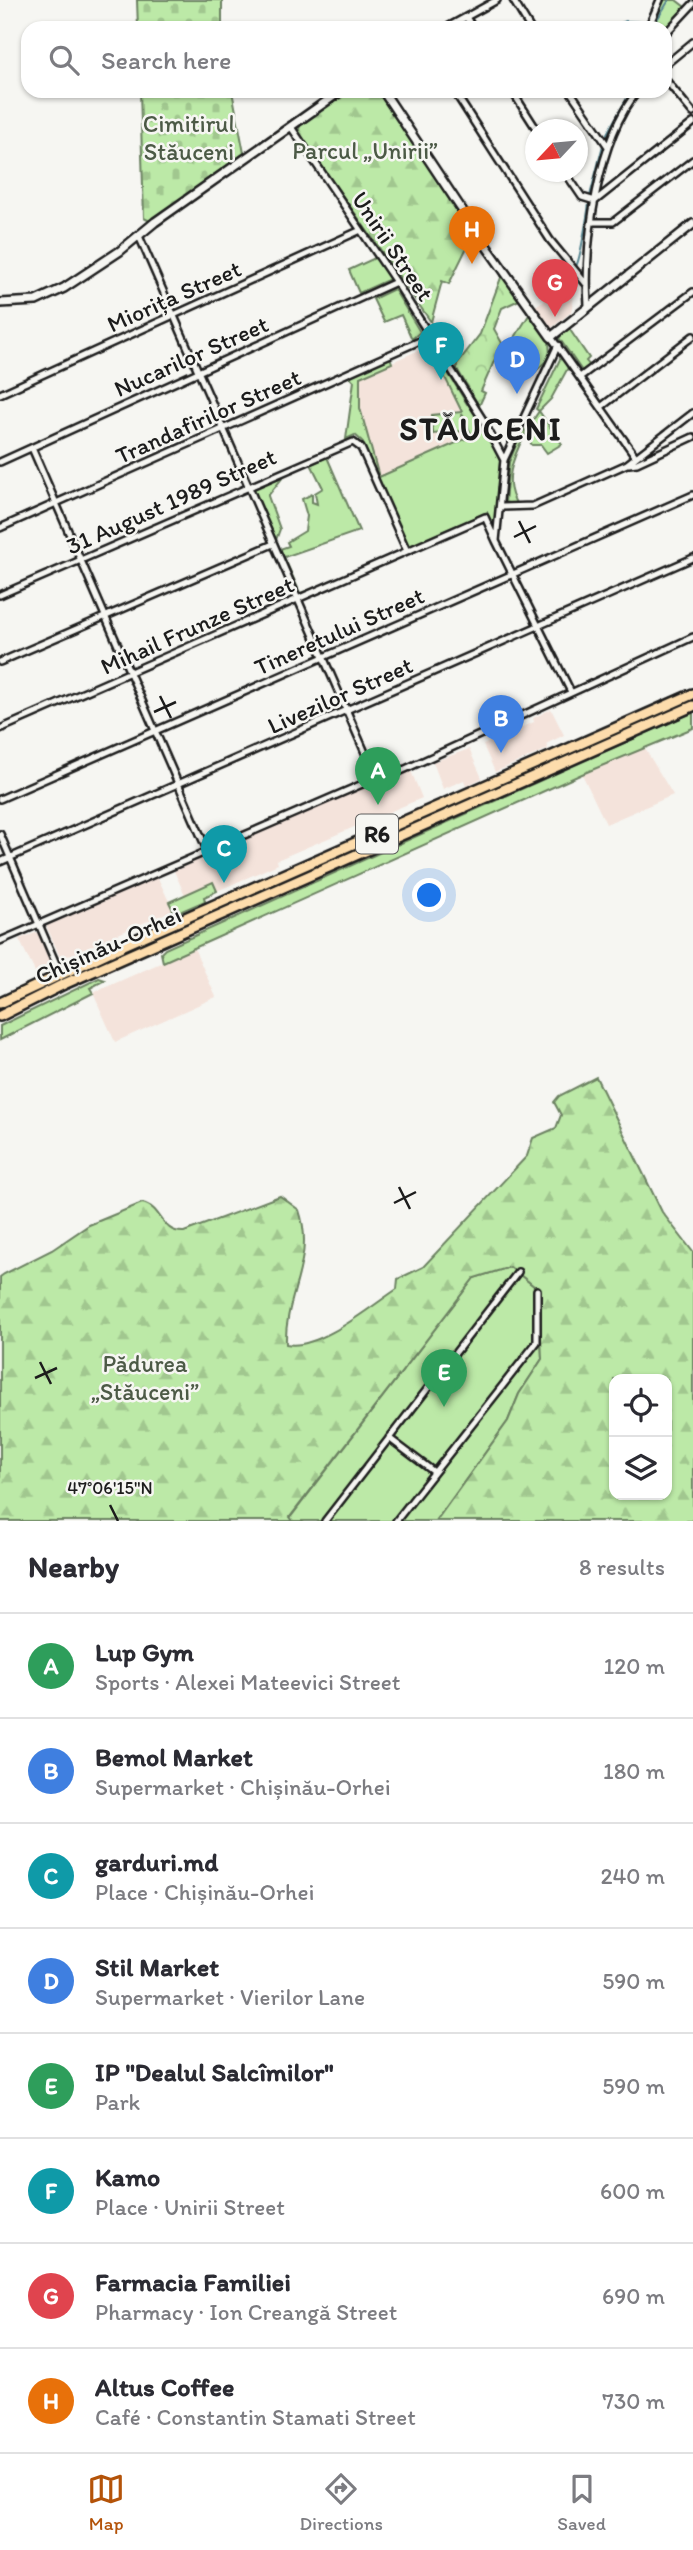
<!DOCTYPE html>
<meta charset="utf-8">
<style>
:root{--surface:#fff;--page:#f7f7f7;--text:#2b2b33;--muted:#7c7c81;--line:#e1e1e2;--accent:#b45309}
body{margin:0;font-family:Itim,sans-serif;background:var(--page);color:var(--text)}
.controls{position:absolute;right:21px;bottom:21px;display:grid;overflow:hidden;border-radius:14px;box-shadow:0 2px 5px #0004}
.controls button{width:63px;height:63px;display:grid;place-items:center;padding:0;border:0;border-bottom:2px solid var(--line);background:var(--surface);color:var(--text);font:35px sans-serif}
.compass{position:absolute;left:525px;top:119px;width:63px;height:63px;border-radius:50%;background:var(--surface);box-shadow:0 2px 5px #0004;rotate:244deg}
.you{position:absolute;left:430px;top:896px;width:24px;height:24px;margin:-18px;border:5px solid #fff;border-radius:50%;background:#1a73e8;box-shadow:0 0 0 10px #1a73e833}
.badge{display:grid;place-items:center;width:46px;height:46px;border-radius:50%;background:var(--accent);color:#fff;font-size:23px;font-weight:700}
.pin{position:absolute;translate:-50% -58px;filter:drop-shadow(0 2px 4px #0008)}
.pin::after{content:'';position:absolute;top:37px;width:24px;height:21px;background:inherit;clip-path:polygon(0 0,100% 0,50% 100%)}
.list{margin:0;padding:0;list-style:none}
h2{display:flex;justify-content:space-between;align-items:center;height:91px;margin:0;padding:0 28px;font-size:30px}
h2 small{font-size:23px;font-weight:400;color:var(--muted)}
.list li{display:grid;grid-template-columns:46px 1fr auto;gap:21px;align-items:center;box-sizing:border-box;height:105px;padding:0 28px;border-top:2px solid var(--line)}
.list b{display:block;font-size:26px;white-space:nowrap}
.list p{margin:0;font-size:23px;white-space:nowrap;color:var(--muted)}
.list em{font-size:23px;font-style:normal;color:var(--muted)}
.icon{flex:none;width:38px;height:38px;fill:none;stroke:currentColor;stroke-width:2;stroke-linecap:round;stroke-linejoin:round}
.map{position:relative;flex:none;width:693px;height:1521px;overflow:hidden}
.search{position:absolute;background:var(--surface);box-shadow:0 2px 5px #0004;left:21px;right:21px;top:21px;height:77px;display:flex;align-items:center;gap:18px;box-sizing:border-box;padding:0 24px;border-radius:21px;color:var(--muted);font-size:26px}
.sheet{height:931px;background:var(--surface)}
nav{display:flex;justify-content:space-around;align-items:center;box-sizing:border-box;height:98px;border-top:2px solid var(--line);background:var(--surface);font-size:19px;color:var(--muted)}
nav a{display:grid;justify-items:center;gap:4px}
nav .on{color:var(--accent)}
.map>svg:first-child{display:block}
.built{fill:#f4e3db}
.green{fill:#bce9a7;stroke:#6c8262;stroke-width:2}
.forest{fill:url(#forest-firs);stroke:#6c8262;stroke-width:2;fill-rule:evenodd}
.cemetery{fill:url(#cemetery-stones);stroke:#6c8262;stroke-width:2}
.park{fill:url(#park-crowns);stroke:#6c8262;stroke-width:2}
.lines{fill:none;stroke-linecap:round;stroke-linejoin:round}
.stream{stroke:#598792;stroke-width:2}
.minor-casing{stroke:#1c1c1c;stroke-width:10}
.tertiary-casing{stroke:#1c1c1c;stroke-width:12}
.trunk-casing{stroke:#1c1c1c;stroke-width:14}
.minor{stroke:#f6f6f2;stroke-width:5}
.tertiary{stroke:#f6f6f2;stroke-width:7}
.trunk{stroke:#fddcac;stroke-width:9}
.ticks{fill:none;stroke:#1c1c1c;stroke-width:2.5}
.labels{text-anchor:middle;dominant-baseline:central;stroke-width:5;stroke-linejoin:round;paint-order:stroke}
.shield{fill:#f6f6f2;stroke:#5d5d5c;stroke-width:2}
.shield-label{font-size:23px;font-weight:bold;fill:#1c1c1c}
.park-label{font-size:24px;fill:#4c5a46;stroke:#f6f6f2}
.street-label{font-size:24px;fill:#1c1c1c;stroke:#f6f6f2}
.district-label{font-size:32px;font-weight:bold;letter-spacing:2px;fill:#1c1c1c;stroke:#f6f6f2}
.ticks-label{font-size:18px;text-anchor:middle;fill:#1c1c1c;stroke:#f6f6f2;stroke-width:5;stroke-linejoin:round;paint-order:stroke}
</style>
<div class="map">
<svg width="693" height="1521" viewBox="0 0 693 1521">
<defs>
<pattern id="forest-firs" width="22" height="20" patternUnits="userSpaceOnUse" patternTransform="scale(1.75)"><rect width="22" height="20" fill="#bce9a7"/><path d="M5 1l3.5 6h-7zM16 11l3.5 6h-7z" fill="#a1c78f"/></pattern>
<pattern id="cemetery-stones" width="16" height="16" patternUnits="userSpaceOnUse" patternTransform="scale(1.75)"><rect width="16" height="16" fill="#bce9a7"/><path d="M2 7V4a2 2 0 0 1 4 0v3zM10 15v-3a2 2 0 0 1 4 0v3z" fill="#a1c78f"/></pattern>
<pattern id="park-crowns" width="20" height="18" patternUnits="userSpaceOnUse" patternTransform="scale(1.75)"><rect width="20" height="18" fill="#bce9a7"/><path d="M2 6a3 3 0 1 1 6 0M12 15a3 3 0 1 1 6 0" fill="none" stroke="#a1c78f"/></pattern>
</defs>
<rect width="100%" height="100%" fill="#f6f6f2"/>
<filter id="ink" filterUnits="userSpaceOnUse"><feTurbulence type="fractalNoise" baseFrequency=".0143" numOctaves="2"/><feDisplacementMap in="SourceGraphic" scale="14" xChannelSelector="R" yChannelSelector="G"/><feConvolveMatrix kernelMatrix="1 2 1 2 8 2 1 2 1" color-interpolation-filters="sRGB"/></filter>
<g filter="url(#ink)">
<path class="built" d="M 574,282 L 577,282 L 571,312 L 548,331 L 532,308 Z
M 424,348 L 437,361 L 473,436 L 379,477 L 360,408 L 360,376 Z
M 551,709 L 564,735 L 546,744 L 548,749 L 495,772 L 483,745 L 534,722 L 533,718 Z
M 644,747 L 673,795 L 606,824 L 582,774 Z
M 469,749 L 482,778 L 466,786 L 464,780 L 443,789 L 433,762 Z
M 411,771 L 422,798 L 277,860 L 278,864 L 217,891 L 213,883 L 185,895 L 174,871 L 357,790 Z
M 157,876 L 173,910 L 61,959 L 46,925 Z
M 38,932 L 52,964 L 35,972 L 19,939 Z
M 194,948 L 216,997 L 115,1042 L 93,993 Z"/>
<path class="green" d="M 664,0 L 676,0 L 685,7 L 665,30 L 651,28 Z
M 377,257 L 390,279 L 359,293 L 349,270 Z
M 394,289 L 420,332 L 412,339 L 401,315 L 384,322 L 373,299 Z
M 529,315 L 549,340 L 550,357 L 535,372 L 518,361 L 509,347 Z
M 568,327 L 589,358 L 586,361 L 590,366 L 582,371 L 559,338 Z
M 434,350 L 467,404 L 469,403 L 482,424 L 481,431 L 486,430 L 500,461 L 495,534 L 487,512 L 408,547 L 362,441 L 355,435 L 346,439 L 354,381 L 349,376 L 390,357 L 392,363 L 360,377 L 360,408 L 379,477 L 472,436 L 462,414 L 463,431 L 433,434 L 432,415 L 462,412 L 437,361 L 429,354 Z
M 561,357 L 569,366 L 551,399 L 539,411 L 562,444 L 547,453 L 541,445 L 532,445 L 525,434 C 513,457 501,485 519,507 L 505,502 L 509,462 L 523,428 L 525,432 L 539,411 L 536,409 Z
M 327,457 L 359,531 L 284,557 L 300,593 L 322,586 L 300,595 L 277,547 L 278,544 L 280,549 L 289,546 L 287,542 L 305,531 L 307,516 L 302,499 L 312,494 L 312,502 L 317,504 L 315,493 L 323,488 L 311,464 Z
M 295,468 L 284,476 L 268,496 L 280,529 L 276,540 L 252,488 Z
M 693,712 L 693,728 L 582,774 L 163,962 L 161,953 L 165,949 Z
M 213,882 L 217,891 L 204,897 L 205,901 L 175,914 L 169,902 Z
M 99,978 L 105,980 L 90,988 L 93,993 L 0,1040 L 0,1026 Z
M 510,1267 L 539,1290 L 542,1359 L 519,1394 L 508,1421 L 436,1521 L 293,1521 L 290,1518 L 474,1278 Z"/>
<path class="forest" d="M 344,91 L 380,91 L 474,233 L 449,284 L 442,281 L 431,322 L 298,132 L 301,123 Z
M 596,1077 L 662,1212 L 693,1252 L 693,1521 L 436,1521 L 508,1421 L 519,1394 L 542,1359 L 539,1290 L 510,1267 L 474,1278 L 290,1517 L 293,1521 L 0,1521 L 0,1277 L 4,1274 L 52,1250 L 89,1225 L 142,1203 C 163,1207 160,1233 184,1232 L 280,1196 L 299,1210 C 316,1260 284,1296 286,1344 C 318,1351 370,1307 397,1289 L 398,1279 L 423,1267 L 527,1156 L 533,1138 L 556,1128 L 561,1115 L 554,1102 L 559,1096 ZM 614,1379 L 667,1379 L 667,1495 L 614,1495 Z"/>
<path class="cemetery" d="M 137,0 L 222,0 L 222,28 L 138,28 Z
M 140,91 L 232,91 L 244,153 L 150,221 L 144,218 Z"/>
<path class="park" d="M 502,275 L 519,300 L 502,308 L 494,329 L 502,343 L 481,391 L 485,393 L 479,406 L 457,369 L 457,364 L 480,334 Z"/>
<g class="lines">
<path class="stream" d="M 655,23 L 669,0
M 613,27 L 626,21 L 642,22
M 642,28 L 642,22 L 645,22
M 605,137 L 631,91
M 590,196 L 603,145
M 576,266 C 580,261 588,212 589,203"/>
<g class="minor-casing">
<path id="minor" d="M 513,0 L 530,28
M 466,17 L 473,28
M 446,28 L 497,0
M 648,28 L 660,0
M 665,34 L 693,4
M 665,65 L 693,42
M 665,79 L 693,113
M 454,91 L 550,240 L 587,285
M 512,91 L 537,130
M 570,91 L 607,145
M 291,127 L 396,282 L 483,420 L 504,460
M 565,172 L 582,197 L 595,201
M 595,201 L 693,123
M 594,222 L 613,222 L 693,160
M 139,236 L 377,780
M 588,305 C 584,243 597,139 638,91
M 551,337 L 636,457
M 558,345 L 504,460 L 496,541 L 571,692
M 580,377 L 693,292
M 0,394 L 361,230
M 601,407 L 693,336
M 32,448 L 207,850
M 0,462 L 396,282
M 629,464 L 637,463 L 693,437
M 502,507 L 533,506 L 627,464 L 693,413
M 0,528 L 431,336
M 0,595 L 353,442 L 361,448 L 407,551
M 0,662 L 273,544
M 0,729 L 485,517 L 496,541
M 0,799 L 693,495
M 0,834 L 60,973
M 0,862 L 693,558
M 0,941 L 367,782 L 401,771 L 693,637
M 389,1438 L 434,1472
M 325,1521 L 518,1272
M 396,1521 L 537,1342 L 537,1290"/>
</g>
<g class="tertiary-casing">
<path id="tertiary" d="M 383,91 L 482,240 L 551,337 L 693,224
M 0,303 L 36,301 L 64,288 L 120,251 L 155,222 L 341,91"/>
</g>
<g class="trunk-casing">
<path id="trunk" d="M 0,1003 L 124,945 L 693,694
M 0,1016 L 64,984 L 693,706"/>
</g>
<use href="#minor" class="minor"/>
<use href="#tertiary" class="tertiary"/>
<use href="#trunk" class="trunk"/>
</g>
</g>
<path class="ticks" d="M 519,521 L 530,543M 514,537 L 536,526M 160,696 L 171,718M 154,712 L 176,702M 399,1187 L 410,1209M 394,1203 L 416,1192M 40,1362 L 51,1384M 35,1378 L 57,1368M 110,1505 L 118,1521"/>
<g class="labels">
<rect class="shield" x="356" y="814.5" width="42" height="39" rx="5"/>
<g class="shield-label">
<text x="377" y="834">R6</text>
</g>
<g class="park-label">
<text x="189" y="123">Cimitirul<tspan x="189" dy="28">Stăuceni</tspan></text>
<text x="365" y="150">Parcul „Unirii”</text>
<text x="145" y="1363">Pădurea<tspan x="145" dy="28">„Stăuceni”</tspan></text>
</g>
<g class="street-label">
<text transform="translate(393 246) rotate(56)">Unirii Street</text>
<text transform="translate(174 296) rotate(-24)">Miorița Street</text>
<text transform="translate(191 356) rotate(-24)">Nucarilor Street</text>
<text transform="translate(208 416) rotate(-24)">Trandafirilor Street</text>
<text transform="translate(171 501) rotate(-24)">31 August 1989 Street</text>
<text transform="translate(197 625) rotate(-24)">Mihail Frunze Street</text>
<text transform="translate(339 631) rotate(-24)">Tineretului Street</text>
<text transform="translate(340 695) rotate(-24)">Livezilor Street</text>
<text transform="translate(108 945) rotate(-24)">Chișinău-Orhei</text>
</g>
<g class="district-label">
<text x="481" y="429">STĂUCENI</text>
</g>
</g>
<g class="ticks-label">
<text x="110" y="1494">47°06'15"N</text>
</g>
</svg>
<div class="controls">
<button><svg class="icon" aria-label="locate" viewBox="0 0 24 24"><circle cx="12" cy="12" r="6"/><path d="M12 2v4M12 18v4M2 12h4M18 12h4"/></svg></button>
<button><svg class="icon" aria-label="layers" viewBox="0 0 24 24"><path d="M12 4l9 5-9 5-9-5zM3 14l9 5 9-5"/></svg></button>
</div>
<svg class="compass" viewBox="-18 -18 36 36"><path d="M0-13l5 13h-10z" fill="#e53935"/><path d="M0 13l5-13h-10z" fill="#7c7c81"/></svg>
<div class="you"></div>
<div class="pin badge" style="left:378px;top:805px;background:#2e9e5b">A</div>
<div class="pin badge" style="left:501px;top:753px;background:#3f7fe0">B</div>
<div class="pin badge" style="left:224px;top:883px;background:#0f9aa8">C</div>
<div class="pin badge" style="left:517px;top:394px;background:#3f7fe0">D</div>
<div class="pin badge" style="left:444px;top:1407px;background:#2e9e5b">E</div>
<div class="pin badge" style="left:441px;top:380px;background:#0f9aa8">F</div>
<div class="pin badge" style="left:555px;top:317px;background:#e0444e">G</div>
<div class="pin badge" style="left:472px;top:264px;background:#e8710a">H</div>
<div class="search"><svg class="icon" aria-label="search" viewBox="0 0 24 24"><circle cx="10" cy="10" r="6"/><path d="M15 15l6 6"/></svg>Search here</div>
</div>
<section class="sheet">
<h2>Nearby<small>8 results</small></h2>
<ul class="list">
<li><span class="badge" style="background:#2e9e5b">A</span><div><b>Lup Gym</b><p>Sports · Alexei Mateevici Street</p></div><em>120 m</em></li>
<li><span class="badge" style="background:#3f7fe0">B</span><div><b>Bemol Market</b><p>Supermarket · Chișinău-Orhei</p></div><em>180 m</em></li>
<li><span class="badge" style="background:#0f9aa8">C</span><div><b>garduri.md</b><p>Place · Chișinău-Orhei</p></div><em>240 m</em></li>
<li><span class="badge" style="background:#3f7fe0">D</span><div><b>Stil Market</b><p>Supermarket · Vierilor Lane</p></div><em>590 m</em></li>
<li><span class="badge" style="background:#2e9e5b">E</span><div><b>IP &quot;Dealul Salcîmilor&quot;</b><p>Park</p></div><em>590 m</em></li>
<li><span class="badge" style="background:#0f9aa8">F</span><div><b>Kamo</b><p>Place · Unirii Street</p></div><em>600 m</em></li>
<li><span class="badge" style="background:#e0444e">G</span><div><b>Farmacia Familiei</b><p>Pharmacy · Ion Creangă Street</p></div><em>690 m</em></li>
<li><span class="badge" style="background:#e8710a">H</span><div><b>Altus Coffee</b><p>Café · Constantin Stamati Street</p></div><em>730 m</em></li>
</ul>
</section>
<nav>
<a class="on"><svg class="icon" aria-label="map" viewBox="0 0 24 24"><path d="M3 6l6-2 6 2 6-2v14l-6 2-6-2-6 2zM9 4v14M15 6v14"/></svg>Map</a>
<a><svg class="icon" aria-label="directions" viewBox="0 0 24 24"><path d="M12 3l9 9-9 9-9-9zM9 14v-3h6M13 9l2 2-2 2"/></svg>Directions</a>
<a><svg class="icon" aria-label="saved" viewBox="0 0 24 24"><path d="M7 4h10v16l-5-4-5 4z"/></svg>Saved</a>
</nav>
